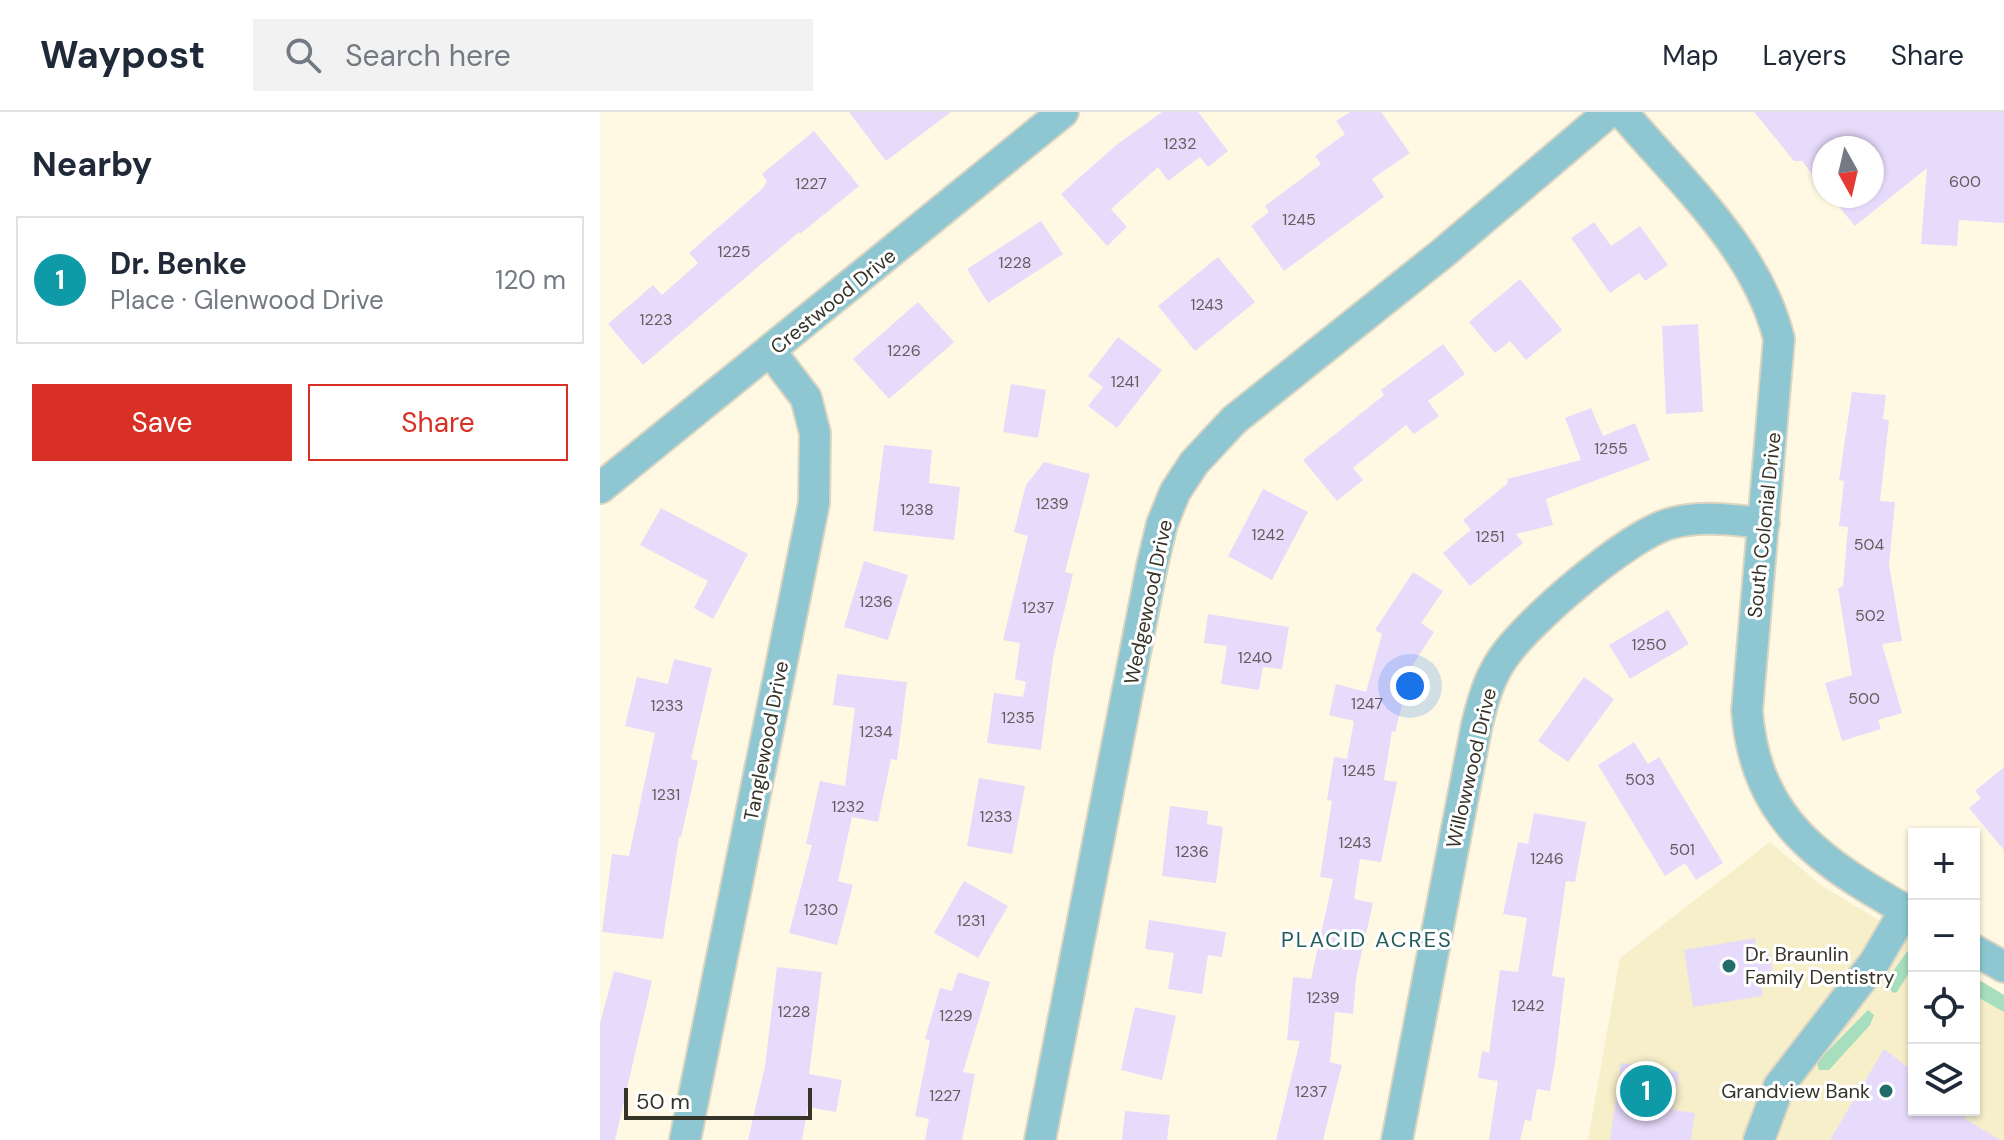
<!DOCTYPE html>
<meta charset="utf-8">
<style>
:root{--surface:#fff;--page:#f2f2f3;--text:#1f2937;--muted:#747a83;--line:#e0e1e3;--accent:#d93025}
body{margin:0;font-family:"DM Sans",sans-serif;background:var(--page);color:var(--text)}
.controls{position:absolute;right:24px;bottom:24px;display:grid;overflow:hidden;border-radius:0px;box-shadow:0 2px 6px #0004}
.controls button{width:72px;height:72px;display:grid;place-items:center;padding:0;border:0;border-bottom:2px solid var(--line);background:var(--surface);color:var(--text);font:40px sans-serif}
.compass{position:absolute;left:1212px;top:24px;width:72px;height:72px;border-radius:50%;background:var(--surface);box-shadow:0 2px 6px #0004;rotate:172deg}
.scale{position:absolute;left:24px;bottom:20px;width:188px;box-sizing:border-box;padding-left:8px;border:4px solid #363329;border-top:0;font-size:22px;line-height:28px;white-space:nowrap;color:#363329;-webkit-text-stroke:6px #fff;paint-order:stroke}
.you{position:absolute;left:810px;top:574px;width:28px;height:28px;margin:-20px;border:6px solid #fff;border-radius:50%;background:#1a73e8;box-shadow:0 0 0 12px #1a73e833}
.badge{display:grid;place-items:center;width:52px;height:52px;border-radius:50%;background:var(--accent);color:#fff;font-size:26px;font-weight:700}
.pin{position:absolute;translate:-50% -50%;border:4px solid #fff;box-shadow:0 2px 8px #0006}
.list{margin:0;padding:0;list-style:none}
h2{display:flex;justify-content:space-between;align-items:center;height:104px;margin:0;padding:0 32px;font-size:34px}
h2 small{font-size:26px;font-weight:400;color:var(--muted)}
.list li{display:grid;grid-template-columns:52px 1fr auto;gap:24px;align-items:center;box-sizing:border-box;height:128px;margin:0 16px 16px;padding:0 16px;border:2px solid var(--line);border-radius:0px}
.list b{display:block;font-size:30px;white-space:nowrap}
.list p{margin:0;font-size:26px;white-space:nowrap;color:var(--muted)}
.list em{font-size:26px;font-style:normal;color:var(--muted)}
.actions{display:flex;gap:16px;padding:24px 32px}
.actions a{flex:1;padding:18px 0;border:2px solid var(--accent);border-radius:0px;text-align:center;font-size:28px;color:var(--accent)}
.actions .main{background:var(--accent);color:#fff}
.icon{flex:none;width:44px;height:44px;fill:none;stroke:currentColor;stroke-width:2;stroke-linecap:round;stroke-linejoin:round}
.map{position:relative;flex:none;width:1404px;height:1028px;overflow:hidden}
header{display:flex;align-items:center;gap:48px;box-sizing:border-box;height:112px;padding:0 40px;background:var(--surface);border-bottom:2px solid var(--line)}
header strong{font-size:38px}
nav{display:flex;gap:44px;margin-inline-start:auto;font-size:28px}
.search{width:560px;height:72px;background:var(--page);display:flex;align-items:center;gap:20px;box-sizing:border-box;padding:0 28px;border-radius:0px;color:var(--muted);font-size:30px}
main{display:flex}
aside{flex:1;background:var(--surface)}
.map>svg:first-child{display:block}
.built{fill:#f7eeca}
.green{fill:#a6debe}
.building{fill:#e7dbfb}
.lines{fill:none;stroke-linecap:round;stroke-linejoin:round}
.minor-casing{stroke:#dbd5c2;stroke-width:34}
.minor{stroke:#8ec7d2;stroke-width:30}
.poi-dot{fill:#226d69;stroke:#fff;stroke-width:3}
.labels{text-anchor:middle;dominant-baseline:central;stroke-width:6;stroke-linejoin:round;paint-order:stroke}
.number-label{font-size:16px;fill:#625d5e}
.street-label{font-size:20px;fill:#363329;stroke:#fff}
.poi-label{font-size:20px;fill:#363329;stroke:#fff;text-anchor:start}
.neighbourhood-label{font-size:22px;letter-spacing:2px;fill:#225c59;stroke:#fff}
</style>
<header>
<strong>Waypost</strong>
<div class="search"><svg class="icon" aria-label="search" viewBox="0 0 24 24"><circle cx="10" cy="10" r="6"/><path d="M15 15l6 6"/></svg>Search here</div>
<nav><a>Map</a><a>Layers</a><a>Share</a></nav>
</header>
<main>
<aside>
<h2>Nearby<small></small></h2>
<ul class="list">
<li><span class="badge" style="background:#0f9aa8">1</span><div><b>Dr. Benke</b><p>Place · Glenwood Drive</p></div><em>120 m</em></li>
</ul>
<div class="actions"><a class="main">Save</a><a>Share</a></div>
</aside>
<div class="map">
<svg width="1404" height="1028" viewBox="0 0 1404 1028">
<rect width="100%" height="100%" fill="#fff9e3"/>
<path class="built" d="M 1170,730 L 1222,774 L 1314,829 L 1314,998 L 1374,998 L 1374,864 L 1404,883 L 1404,1028 L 988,1028 L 1020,846 Z"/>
<path class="green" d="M 1314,835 L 1314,853 L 1297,880 L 1293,881 L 1285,871 L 1306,841 Z
M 1374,865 L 1404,883 L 1404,900 L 1374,883 Z
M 1268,898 L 1274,903 L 1270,913 L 1229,958 L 1219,958 L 1217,950 Z"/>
<path class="building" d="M 249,0 L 351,0 L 286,49 Z
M 562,0 L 598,0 L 628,39 L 608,55 L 600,45 L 568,69 L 558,55 L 511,97 L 527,115 L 507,134 L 461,82 L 515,34 Z
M 750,0 L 781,0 L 810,41 L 772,67 L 784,85 L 684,159 L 651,114 L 669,100 L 665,94 L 721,52 L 715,44 L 745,22 L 736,9 Z
M 1154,0 L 1404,0 L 1404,111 L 1359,108 L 1357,134 L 1321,132 L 1327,56 L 1255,114 L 1230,84 L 1272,84 L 1272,36 L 1224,36 L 1224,77 L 1202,49 L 1194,49 Z
M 214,19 L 259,74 L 200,122 L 199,120 L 43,253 L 8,212 L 53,173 L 62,183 L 98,151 L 89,141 L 163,76 L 167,69 L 162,62 Z
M 441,109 L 463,142 L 388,191 L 367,157 Z
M 994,110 L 1011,134 L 1040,114 L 1068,153 L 1045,169 L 1039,161 L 1010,181 L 971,126 Z
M 618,145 L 655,190 L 595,239 L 558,194 Z
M 920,167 L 962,218 L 926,248 L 910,229 L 895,241 L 869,210 Z
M 318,190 L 354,230 L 289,287 L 253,247 Z
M 1098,212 L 1103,300 L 1066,302 L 1062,214 Z
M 518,225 L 562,258 L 517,316 L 488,294 L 503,275 L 488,264 Z
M 843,232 L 865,262 L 828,289 L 839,304 L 814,322 L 806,313 L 753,356 L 763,368 L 737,389 L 703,348 L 784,283 L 781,278 Z
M 411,272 L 446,278 L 438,326 L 403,320 Z
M 1252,280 L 1286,283 L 1283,307 L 1289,308 L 1280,389 L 1295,390 L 1289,453 L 1302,529 L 1282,532 L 1302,601 L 1278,608 L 1281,617 L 1242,629 L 1225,571 L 1252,563 L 1238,476 L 1243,475 L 1248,415 L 1239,414 L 1244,369 L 1239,368 Z
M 991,296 L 1003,324 L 1035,311 L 1050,348 L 946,387 L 953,413 L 916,422 L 923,431 L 870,474 L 843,441 L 871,418 L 863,408 L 908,371 L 907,367 L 981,348 L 965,306 Z
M 284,333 L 332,338 L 329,371 L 360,375 L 354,428 L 273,419 Z
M 444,350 L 490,362 L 465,460 L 473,462 L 453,546 L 441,638 L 387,631 L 394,581 L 423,585 L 426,570 L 415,567 L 420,531 L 403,528 L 428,424 L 414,420 L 426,373 Z
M 663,377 L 708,400 L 672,468 L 628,444 Z
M 61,396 L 148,442 L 113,507 L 94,496 L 108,469 L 40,433 Z
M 264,449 L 308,463 L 288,528 L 244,515 Z
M 813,460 L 843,479 L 821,511 L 834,520 L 812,554 L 795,620 L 792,619 L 784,668 L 797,670 L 781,750 L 760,747 L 754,787 L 773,791 L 756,866 L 753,902 L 735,900 L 730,950 L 742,953 L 723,1028 L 676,1028 L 700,929 L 687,928 L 693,865 L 711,867 L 733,767 L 720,765 L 732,689 L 727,688 L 734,645 L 747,647 L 754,609 L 729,603 L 736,572 L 766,580 L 782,522 L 775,518 Z
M 1068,498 L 1089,532 L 1030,567 L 1009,533 Z
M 608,502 L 689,515 L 682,557 L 663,555 L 659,578 L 621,572 L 627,534 L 604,531 Z
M 74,547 L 112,556 L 91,647 L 98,649 L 81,725 L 79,725 L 63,827 L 2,820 L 12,742 L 29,744 L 55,621 L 25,614 L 37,565 L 68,572 Z
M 237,562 L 307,570 L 297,648 L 291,647 L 278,710 L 252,705 L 238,769 L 253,773 L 237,833 L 189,821 L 212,733 L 206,732 L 220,669 L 245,674 L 255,596 L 233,593 Z
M 984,565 L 1014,587 L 968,650 L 938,629 Z
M 1034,630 L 1048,652 L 1059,645 L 1123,751 L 1096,768 L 1085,751 L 1065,764 L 998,653 Z
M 1404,655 L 1404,738 L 1369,696 L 1381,686 L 1375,679 Z
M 379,666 L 425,674 L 412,742 L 367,734 Z
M 570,694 L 608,699 L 607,712 L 623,715 L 616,771 L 562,764 Z
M 934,701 L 986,710 L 975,770 L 966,769 L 952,864 L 965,866 L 955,951 L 950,979 L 937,977 L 931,1009 L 925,1008 L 920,1028 L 889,1028 L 898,969 L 878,966 L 882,939 L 889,941 L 900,858 L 918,860 L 927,806 L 903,802 L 918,730 L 928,732 Z
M 364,769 L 408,794 L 378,846 L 334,821 Z
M 549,808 L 626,820 L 622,845 L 608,843 L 602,882 L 568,877 L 574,841 L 545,837 Z
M 1155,826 L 1157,843 L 1170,841 L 1174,865 L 1160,868 L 1163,884 L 1093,895 L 1084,838 Z
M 177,855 L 222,860 L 209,962 L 242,968 L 236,1000 L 208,995 L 202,1028 L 148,1028 L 165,954 Z
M 14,859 L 52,869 L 15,1028 L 0,1028 L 0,911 Z
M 358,860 L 390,870 L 363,960 L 375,962 L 362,1028 L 325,1028 L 329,1007 L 315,1004 L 330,928 L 325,927 L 340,876 L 352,879 Z
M 535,895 L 576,904 L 562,968 L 521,958 Z
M 1284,937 L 1314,960 L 1314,998 L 1369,998 L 1364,1006 L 1400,1028 L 1230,1028 Z
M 1021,951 L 1079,960 L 1073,998 L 1095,1001 L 1091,1028 L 1010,1028 Z
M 525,999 L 570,1003 L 567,1028 L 522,1028 Z"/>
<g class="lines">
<g class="minor-casing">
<path id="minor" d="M 1022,0 C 1081,70 1157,137 1179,227 L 1147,599 C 1156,711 1224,752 1314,803
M 0,376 L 463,0
M 1374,838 L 1404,855
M 85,1028 L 214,391 L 215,321 L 206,286 L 171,240
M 440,1028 L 552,454 L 562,412 L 575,380 L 594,351 L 634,308 L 843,141 L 1009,0
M 797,1028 L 877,612 C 883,589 888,569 901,549 C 924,512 1030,421 1072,411 C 1102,403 1134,408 1164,411
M 1159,1028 L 1179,974 L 1274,851 L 1305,798"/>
</g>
<use href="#minor" class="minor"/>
</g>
<g class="poi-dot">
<circle cx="1129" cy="854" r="8"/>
<circle cx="1286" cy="979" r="8"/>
</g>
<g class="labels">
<g class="number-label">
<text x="580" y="31">1232</text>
<text x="1365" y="69">600</text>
<text x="211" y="71">1227</text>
<text x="699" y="107">1245</text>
<text x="134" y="139">1225</text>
<text x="415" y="150">1228</text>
<text x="607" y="192">1243</text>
<text x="56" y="207">1223</text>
<text x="304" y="238">1226</text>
<text x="525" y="269">1241</text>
<text x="1011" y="336">1255</text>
<text x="452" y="391">1239</text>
<text x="317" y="397">1238</text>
<text x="668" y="422">1242</text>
<text x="890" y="424">1251</text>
<text x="1269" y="432">504</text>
<text x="276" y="489">1236</text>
<text x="438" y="495">1237</text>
<text x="1270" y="503">502</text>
<text x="1049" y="532">1250</text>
<text x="655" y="545">1240</text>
<text x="1264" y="586">500</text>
<text x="767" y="591">1247</text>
<text x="67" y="593">1233</text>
<text x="418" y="605">1235</text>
<text x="276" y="619">1234</text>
<text x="759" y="658">1245</text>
<text x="1040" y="667">503</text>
<text x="66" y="682">1231</text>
<text x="248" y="694">1232</text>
<text x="396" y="704">1233</text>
<text x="755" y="730">1243</text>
<text x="1082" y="737">501</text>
<text x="592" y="739">1236</text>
<text x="947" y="746">1246</text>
<text x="221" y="797">1230</text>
<text x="371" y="808">1231</text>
<text x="723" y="885">1239</text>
<text x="928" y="893">1242</text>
<text x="194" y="899">1228</text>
<text x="356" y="903">1229</text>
<text x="711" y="979">1237</text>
<text x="345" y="983">1227</text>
</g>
<g class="street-label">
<text transform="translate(233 189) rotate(-39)">Crestwood Drive</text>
<text transform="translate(1164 413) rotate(-84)">South Colonial Drive</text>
<text transform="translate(548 490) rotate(-78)">Wedgewood Drive</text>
<text transform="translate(166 629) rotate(-79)">Tanglewood Drive</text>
<text transform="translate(871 656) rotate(-77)">Willowwood Drive</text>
</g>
<g class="poi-label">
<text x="1145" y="842">Dr. Braunlin<tspan x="1145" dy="23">Family Dentistry</tspan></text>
<text x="1270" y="979" text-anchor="end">Grandview Bank</text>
</g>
<g class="neighbourhood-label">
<text x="767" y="827">PLACID ACRES</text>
</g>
</g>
</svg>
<div class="controls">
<button>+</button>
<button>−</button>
<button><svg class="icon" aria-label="locate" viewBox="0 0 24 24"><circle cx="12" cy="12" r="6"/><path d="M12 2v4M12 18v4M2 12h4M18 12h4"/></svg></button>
<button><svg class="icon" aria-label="layers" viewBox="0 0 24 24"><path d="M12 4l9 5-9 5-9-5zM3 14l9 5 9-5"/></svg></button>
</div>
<svg class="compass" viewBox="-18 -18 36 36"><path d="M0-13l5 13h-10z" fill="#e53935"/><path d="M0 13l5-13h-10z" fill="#747a83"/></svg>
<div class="scale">50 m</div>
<div class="you"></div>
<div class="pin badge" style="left:1046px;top:979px;background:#0f9aa8">1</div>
</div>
</main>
